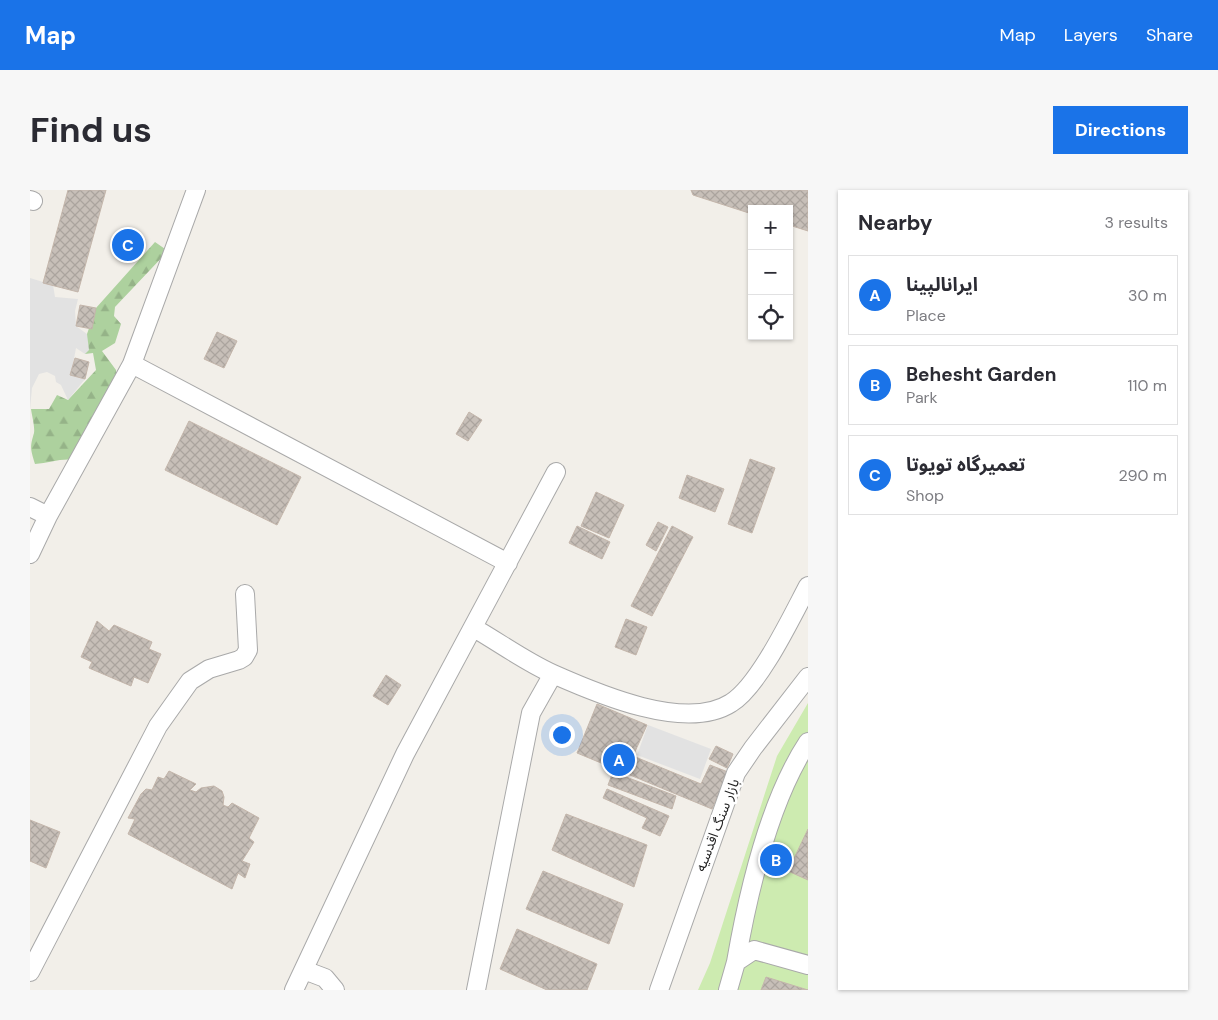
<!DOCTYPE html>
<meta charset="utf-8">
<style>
:root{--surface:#fff;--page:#f7f7f7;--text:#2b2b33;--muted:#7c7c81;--line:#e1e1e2;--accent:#1a73e8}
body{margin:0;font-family:"DM Sans","Noto Sans Arabic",sans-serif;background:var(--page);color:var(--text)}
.controls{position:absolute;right:15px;top:15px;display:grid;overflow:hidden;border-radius:0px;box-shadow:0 1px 4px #0004}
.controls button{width:45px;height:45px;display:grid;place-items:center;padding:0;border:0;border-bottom:1px solid var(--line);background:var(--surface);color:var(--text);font:25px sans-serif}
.you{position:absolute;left:531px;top:544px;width:18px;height:18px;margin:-12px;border:4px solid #fff;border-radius:50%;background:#1a73e8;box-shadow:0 0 0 8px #1a73e833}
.badge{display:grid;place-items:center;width:32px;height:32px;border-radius:50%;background:var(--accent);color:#fff;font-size:16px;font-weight:700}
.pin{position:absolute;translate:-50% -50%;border:2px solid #fff;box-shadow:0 1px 5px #0006}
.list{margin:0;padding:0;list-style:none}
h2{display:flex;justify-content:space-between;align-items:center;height:65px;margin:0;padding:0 20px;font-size:21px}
h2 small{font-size:16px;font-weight:400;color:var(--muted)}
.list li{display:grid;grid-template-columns:32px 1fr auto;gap:15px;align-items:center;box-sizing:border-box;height:80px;margin:0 10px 10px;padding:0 10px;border:1px solid var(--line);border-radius:0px}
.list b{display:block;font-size:19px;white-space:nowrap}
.list p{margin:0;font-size:16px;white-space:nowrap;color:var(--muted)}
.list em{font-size:16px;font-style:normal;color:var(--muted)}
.icon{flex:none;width:28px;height:28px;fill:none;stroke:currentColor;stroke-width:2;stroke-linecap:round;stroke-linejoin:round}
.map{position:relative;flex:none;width:778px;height:800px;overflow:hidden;border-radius:0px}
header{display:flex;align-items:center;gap:30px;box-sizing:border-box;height:70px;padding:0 25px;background:var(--accent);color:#fff}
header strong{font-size:24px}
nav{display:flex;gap:28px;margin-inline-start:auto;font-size:18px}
.intro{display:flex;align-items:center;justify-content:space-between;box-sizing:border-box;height:120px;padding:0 30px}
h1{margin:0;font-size:35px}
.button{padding:12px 22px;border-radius:0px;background:var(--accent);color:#fff;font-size:18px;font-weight:700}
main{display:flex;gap:30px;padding:0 30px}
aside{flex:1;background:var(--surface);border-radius:0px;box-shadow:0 1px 4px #0004}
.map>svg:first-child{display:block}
.forest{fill:url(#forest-firs)}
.garden{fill:#cdebb0}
.parking{fill:#e2e2e2}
.building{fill:url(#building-cross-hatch);stroke:#c4b6ab}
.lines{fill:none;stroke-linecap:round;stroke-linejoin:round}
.minor-casing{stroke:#a9a9a9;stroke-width:20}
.minor{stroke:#fff;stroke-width:18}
.labels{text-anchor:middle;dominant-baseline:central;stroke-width:5;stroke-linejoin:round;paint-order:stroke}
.street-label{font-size:14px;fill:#222;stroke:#fff}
</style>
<header>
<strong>Map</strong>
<nav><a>Map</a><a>Layers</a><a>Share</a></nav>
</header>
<div class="intro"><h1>Find us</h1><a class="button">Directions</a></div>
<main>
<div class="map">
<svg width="778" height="800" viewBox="0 0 778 800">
<defs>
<pattern id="forest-firs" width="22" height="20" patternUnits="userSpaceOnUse" patternTransform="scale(1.25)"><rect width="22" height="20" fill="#add19e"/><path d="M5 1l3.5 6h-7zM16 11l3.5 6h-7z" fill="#95b388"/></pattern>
<pattern id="building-cross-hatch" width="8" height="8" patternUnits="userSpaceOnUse" patternTransform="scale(1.25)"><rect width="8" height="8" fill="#c7bfb8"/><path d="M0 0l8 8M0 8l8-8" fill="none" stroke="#aba49e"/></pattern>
</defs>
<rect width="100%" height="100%" fill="#f2efe9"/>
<path class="forest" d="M 125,52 L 138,61 L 85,117 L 84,126 L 91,134 L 85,153 L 72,161 L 86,180 L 87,193 L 45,270 C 31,268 19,273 5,274 C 0,258 0,257 4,243 C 5,237 2,226 1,219 L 19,219 L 27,205 L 38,210 L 66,180 L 63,163 L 55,164 L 57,144 L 66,118 Z"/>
<path class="garden" d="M 778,513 L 778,800 L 668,800 L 680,773 L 747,566 Z"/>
<path class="parking" d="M 0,88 L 23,95 L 25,107 L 48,109 L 45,121 L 46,136 L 57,144 L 59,160 L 55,164 L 46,158 L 41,185 L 55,189 L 38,210 L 31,195 L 26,192 L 25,186 L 17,182 L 9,184 L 2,198 L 0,219 Z
M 618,535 L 681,559 L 670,589 L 607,565 Z"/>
<path class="building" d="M 38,0 L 76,0 L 48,102 L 13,93 Z
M 661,0 L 778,0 L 778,41 L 759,35 L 759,19 L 722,19 L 722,24 L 663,5 Z
M 50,115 L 66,118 L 62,139 L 46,136 Z
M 187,142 L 207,151 L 194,178 L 174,169 Z
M 45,168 L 59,172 L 55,189 L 40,185 Z
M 439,222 L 452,230 L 438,251 L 426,244 Z
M 159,231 L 271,287 L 247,335 L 135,280 Z
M 720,269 L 745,278 L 722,343 L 698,334 Z
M 657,285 L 694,299 L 685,322 L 649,308 Z
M 566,302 L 594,315 L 579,348 L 551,336 Z
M 628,332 L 638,337 L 626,361 L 616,355 Z
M 547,336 L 580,352 L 572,369 L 539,353 Z
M 642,336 L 663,347 L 622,426 L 601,416 Z
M 596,429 L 617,437 L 606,465 L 585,457 Z
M 67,431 L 79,441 L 84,435 L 122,452 L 119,459 L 131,464 L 118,493 L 104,487 L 101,496 L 59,478 L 62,472 L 51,467 Z
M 356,485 L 371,495 L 358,515 L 343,506 Z
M 567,514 L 617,535 L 603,566 L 671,594 L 680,575 L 698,582 L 682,619 L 547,563 Z
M 686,556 L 703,564 L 697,578 L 679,569 Z
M 139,581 L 166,594 L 160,600 L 166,602 L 171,598 L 184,596 L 192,601 L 194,607 L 193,615 L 198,617 L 202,613 L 229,628 L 219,648 L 224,652 L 212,671 L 220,674 L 215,688 L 208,683 L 202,699 L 98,644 L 105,629 L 98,628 L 111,604 L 116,599 L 122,600 L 128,587 L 134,589 Z
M 583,582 L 646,606 L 642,619 L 578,595 Z
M 577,599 L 639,626 L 630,646 L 612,638 L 617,628 L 573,608 Z
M 536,624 L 617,655 L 604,697 L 522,660 Z
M 0,630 L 30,642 L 16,678 L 0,671 Z
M 778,639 L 778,690 L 758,681 Z
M 513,681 L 593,714 L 579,754 L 496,719 Z
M 487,739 L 567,774 L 557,800 L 517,800 L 470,779 Z
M 736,787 L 778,800 L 731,800 Z"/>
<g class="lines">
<g class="minor-casing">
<path id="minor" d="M 166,0 L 102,174 L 478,373
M 0,10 L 3,11
M 0,317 L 18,326
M 0,364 L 18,326 L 102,174
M 444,438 C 470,453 496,472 523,484 C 568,504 656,542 701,513 C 729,496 762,426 778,396
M 706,772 C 718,703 739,611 778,552
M 274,780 L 295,788 L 305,800
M 0,782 L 128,536 L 160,491 L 179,479 L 209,470 L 214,467 L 218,460 L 215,404
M 264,800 L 375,564 L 526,282
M 446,800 L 501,523 L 523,484
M 629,800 L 706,583 L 723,558 L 778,487
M 698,800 L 706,772 L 724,760 L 778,775"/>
</g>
<use href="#minor" class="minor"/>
</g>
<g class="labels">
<g class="street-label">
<text transform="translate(687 635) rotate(-69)">بازار سنگ اقدسیه</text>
</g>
</g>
</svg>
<div class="controls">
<button>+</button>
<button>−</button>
<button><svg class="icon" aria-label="locate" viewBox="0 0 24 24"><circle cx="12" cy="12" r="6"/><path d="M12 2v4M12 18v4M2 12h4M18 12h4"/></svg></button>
</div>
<div class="you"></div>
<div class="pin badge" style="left:589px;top:570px">A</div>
<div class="pin badge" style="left:746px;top:670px">B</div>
<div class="pin badge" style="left:98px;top:55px">C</div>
</div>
<aside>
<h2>Nearby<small>3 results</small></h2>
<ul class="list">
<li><span class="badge">A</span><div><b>ایرانالپینا</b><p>Place</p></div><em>30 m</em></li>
<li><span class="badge">B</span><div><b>Behesht Garden</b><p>Park</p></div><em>110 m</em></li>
<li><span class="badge">C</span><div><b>تعمیرگاه تویوتا</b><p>Shop</p></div><em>290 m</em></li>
</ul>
</aside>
</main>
